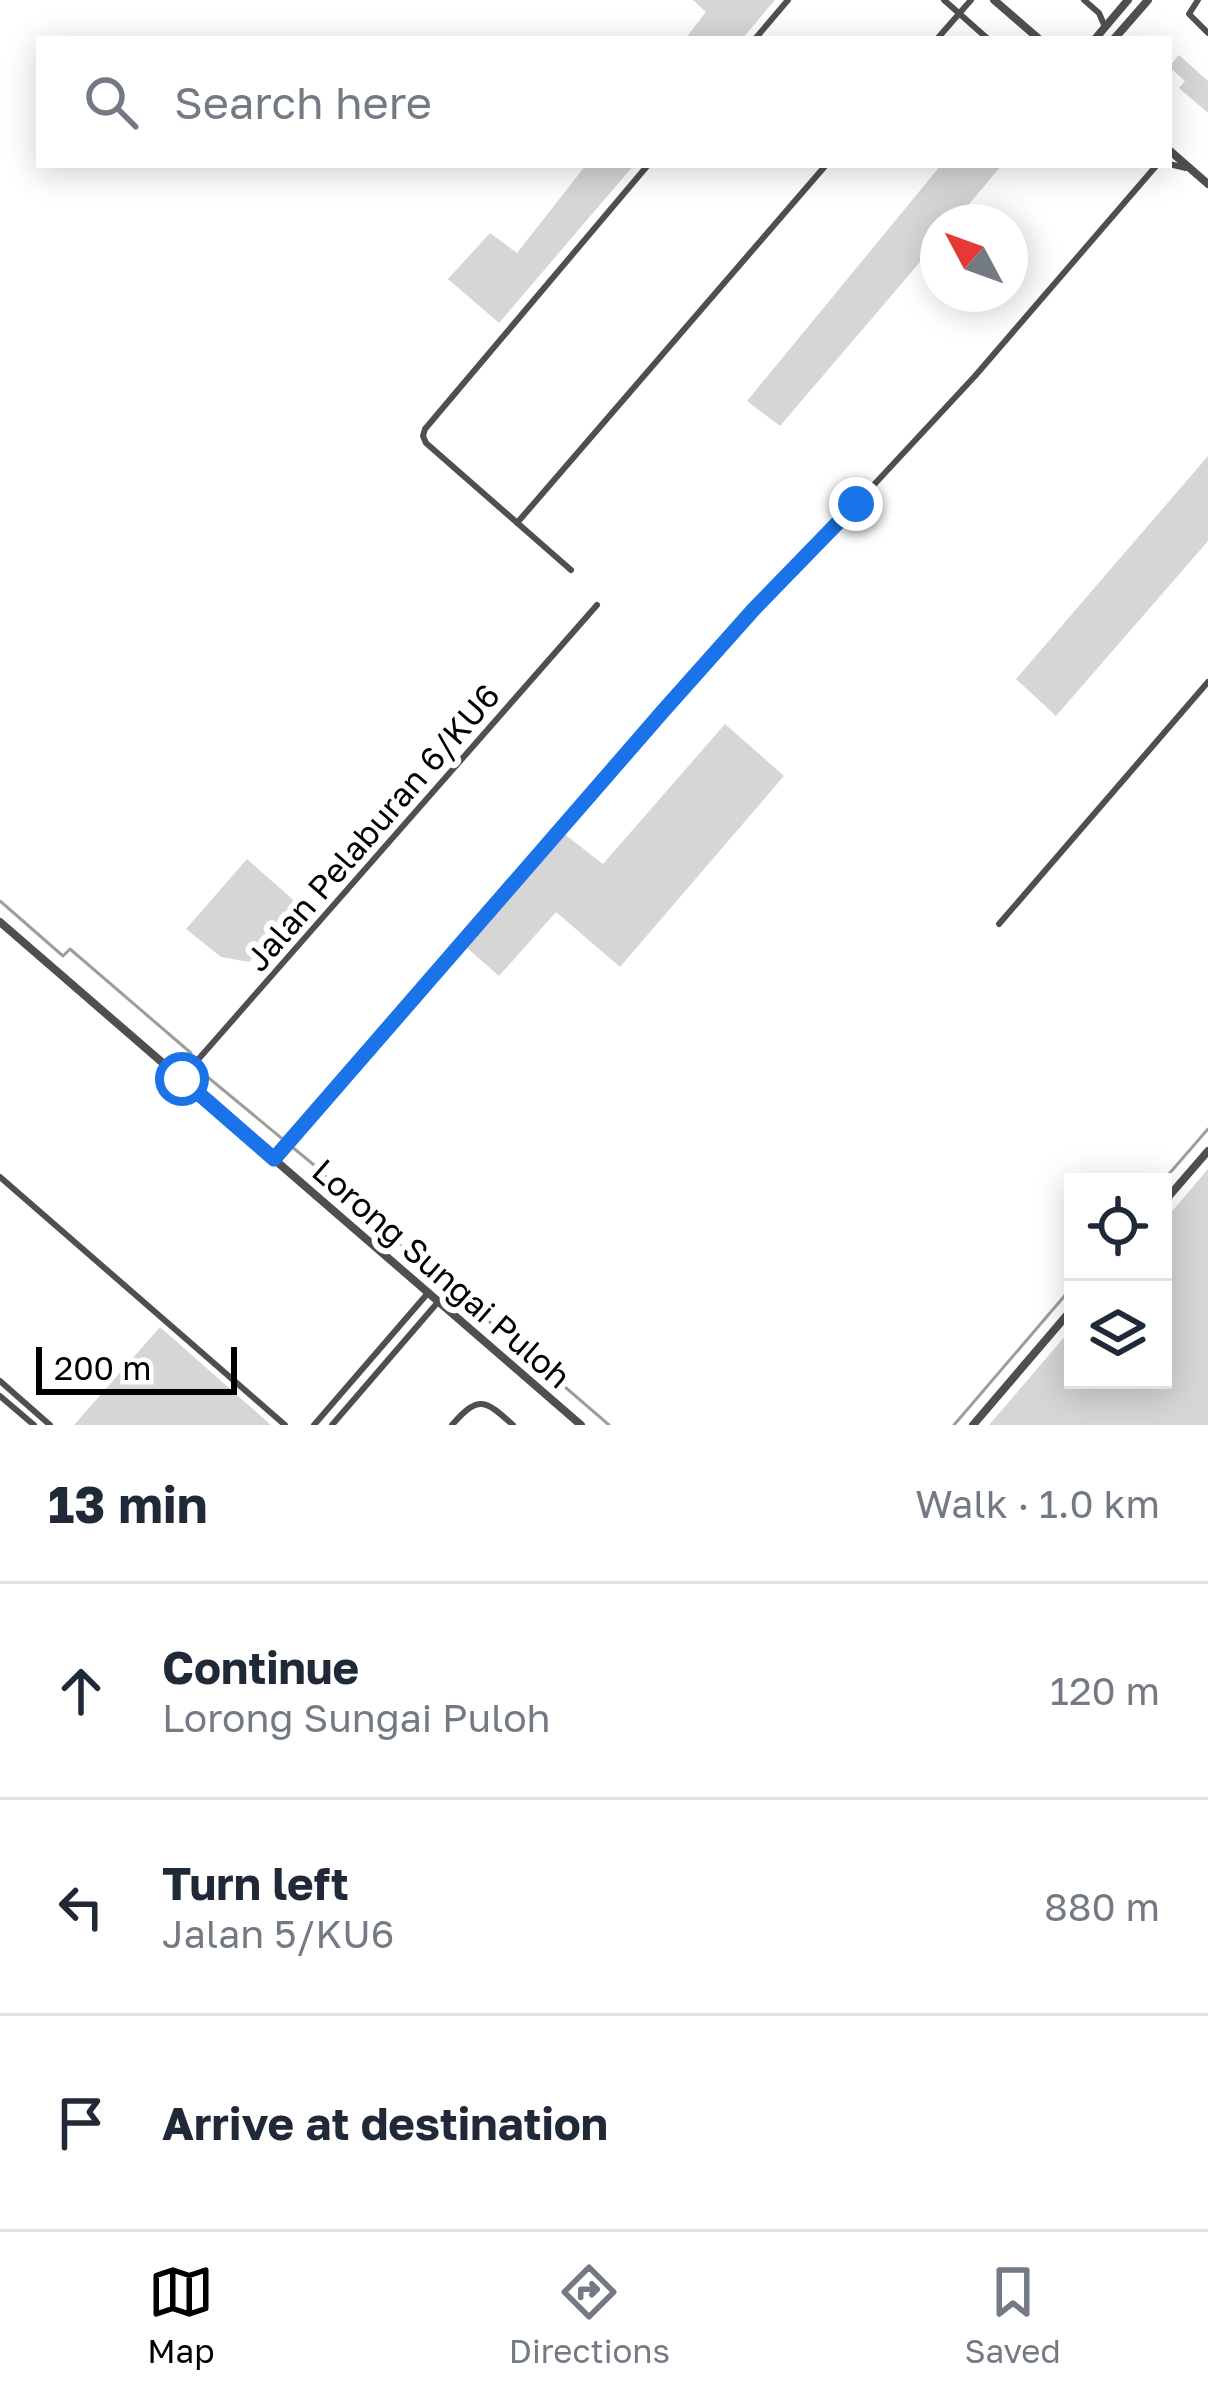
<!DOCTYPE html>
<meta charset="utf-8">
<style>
:root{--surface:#fff;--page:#f6f6f7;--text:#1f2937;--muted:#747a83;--line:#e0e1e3;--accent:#000}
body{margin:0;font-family:"Golos Text",sans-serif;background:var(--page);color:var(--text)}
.controls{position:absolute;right:36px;bottom:36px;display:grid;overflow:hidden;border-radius:0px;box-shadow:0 6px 30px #0003}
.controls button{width:108px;height:108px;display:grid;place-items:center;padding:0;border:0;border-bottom:3px solid var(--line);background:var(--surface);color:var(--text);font:60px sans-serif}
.compass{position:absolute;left:920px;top:204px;width:108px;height:108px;border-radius:50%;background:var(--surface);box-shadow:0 6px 30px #0003;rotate:311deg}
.scale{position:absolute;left:36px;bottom:30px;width:201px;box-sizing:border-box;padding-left:12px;border:6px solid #000;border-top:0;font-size:33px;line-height:42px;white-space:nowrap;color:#000;-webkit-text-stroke:9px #fff;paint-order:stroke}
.stop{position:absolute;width:36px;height:36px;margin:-27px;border:9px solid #1a73e8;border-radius:50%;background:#fff}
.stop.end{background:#1a73e8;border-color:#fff;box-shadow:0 3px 12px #0008}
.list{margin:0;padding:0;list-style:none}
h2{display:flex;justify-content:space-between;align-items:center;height:156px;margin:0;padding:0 48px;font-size:51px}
h2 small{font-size:39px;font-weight:400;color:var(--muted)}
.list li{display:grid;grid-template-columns:78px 1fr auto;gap:36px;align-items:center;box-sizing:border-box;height:216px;padding:0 48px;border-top:3px solid var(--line)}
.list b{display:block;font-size:45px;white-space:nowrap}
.list p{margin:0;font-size:39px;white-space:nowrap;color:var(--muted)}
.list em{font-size:39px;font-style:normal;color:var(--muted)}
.icon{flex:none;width:66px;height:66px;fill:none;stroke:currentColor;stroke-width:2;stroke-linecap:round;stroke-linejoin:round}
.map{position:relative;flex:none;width:1208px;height:1425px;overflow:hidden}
.search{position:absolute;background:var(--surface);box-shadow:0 6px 30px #0003;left:36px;right:36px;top:36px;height:132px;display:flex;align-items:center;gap:30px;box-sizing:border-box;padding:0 42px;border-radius:0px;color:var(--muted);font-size:45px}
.sheet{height:804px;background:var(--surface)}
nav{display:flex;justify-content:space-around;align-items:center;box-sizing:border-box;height:168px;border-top:3px solid var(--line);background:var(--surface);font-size:33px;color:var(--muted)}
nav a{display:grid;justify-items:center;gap:6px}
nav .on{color:var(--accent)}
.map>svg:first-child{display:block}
.green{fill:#d6d6d6}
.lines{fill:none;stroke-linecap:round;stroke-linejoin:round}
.stream{stroke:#9d9d9d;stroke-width:3}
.minor{stroke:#4f4f4f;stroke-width:6}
.tertiary{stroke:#4f4f4f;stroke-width:8}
.route{stroke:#1a73e8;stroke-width:15}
.labels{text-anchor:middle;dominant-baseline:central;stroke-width:12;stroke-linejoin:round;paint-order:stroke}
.street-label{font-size:33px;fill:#000;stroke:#fff}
</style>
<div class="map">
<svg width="1208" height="1425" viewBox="0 0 1208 1425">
<rect width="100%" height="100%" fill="#fff"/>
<path class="green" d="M 693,0 L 775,0 L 742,39 L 685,39 L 706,12 Z
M 1179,55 L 1208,81 L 1208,113 L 1179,88 L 1185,81 L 1169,67 Z
M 586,165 L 634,165 L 499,323 L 448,279 L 490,233 L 517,253 Z
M 941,165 L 1002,165 L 954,222 L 938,222 L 938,241 L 780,426 L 747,401 Z
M 1208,456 L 1208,541 L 1056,716 L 1016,679 Z
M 725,724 L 784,776 L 620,967 L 556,912 L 499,976 L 466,947 L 563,833 L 603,864 Z
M 247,859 L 299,905 L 249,962 L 221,957 L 186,929 Z
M 1208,1169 L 1208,1425 L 989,1425 L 1073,1327 L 1073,1380 L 1163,1380 L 1163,1222 Z
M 160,1327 L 271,1425 L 74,1425 Z"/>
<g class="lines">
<path class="stream" d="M 0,901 L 63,956 L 70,949 L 191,1053 L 187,1060 L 320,1170 L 336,1189 L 609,1425
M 1162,1182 L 1208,1129
M 954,1425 L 1073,1286"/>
<path class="minor" d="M 944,0 L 988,39
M 1084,0 L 1099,13 L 1105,27
M 1198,0 L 1189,14 L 1208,33
M 755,39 L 788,0
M 937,39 L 971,0
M 1169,164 L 1186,168
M 517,523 L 826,165
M 571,570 L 426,443 L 423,436 L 425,429 L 648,165
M 999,924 L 1208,682
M 181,1079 L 597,605
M 274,1159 L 664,709 L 754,609 L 856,504 L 975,376 L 1156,166
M 0,1177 L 285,1425
M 0,1381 L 50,1425
M 0,1396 L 34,1425
M 314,1425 L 428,1293
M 332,1425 L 438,1302
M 452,1425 C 479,1394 485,1400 513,1425"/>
<path class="tertiary" d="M 994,0 L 1039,39
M 1095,39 L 1128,0
M 1114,39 L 1148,0
M 1169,150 L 1208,184
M 0,922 L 581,1425
M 1163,1203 L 1208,1151
M 973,1425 L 1073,1308"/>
</g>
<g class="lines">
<path class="route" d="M 182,1079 L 274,1159 L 664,710 L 754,609 L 856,504"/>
</g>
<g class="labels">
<g class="street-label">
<text transform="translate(372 827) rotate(-49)">Jalan Pelaburan 6/KU6</text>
<text transform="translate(442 1273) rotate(41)">Lorong Sungai Puloh</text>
</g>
</g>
</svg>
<div class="controls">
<button><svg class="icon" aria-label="locate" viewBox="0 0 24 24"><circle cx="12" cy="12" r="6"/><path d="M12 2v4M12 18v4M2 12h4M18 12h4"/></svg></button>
<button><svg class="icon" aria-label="layers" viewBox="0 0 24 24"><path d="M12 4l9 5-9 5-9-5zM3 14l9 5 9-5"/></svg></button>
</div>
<svg class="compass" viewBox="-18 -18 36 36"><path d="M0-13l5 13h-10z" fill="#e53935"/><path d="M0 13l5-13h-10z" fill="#747a83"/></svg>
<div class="scale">200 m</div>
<div class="stop" style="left:182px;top:1079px"></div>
<div class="stop end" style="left:856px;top:504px"></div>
<div class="search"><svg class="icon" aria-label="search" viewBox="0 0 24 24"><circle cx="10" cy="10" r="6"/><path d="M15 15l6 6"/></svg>Search here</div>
</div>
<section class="sheet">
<h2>13 min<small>Walk · 1.0 km</small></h2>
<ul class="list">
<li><svg class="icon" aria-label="ahead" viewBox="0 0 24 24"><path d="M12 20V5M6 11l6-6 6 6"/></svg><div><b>Continue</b><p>Lorong Sungai Puloh</p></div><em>120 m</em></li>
<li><svg class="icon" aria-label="left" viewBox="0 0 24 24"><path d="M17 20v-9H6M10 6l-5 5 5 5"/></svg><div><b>Turn left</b><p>Jalan 5/KU6</p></div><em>880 m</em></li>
<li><svg class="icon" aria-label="arrive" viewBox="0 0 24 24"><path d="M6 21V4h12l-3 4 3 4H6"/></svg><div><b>Arrive at destination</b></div></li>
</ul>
</section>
<nav>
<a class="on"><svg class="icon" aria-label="map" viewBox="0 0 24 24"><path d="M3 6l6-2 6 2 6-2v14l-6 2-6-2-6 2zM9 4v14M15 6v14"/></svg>Map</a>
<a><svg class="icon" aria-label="directions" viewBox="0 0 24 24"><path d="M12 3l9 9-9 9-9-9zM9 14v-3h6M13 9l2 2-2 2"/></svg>Directions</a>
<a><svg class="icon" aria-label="saved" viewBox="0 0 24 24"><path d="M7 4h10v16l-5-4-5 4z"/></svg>Saved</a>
</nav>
